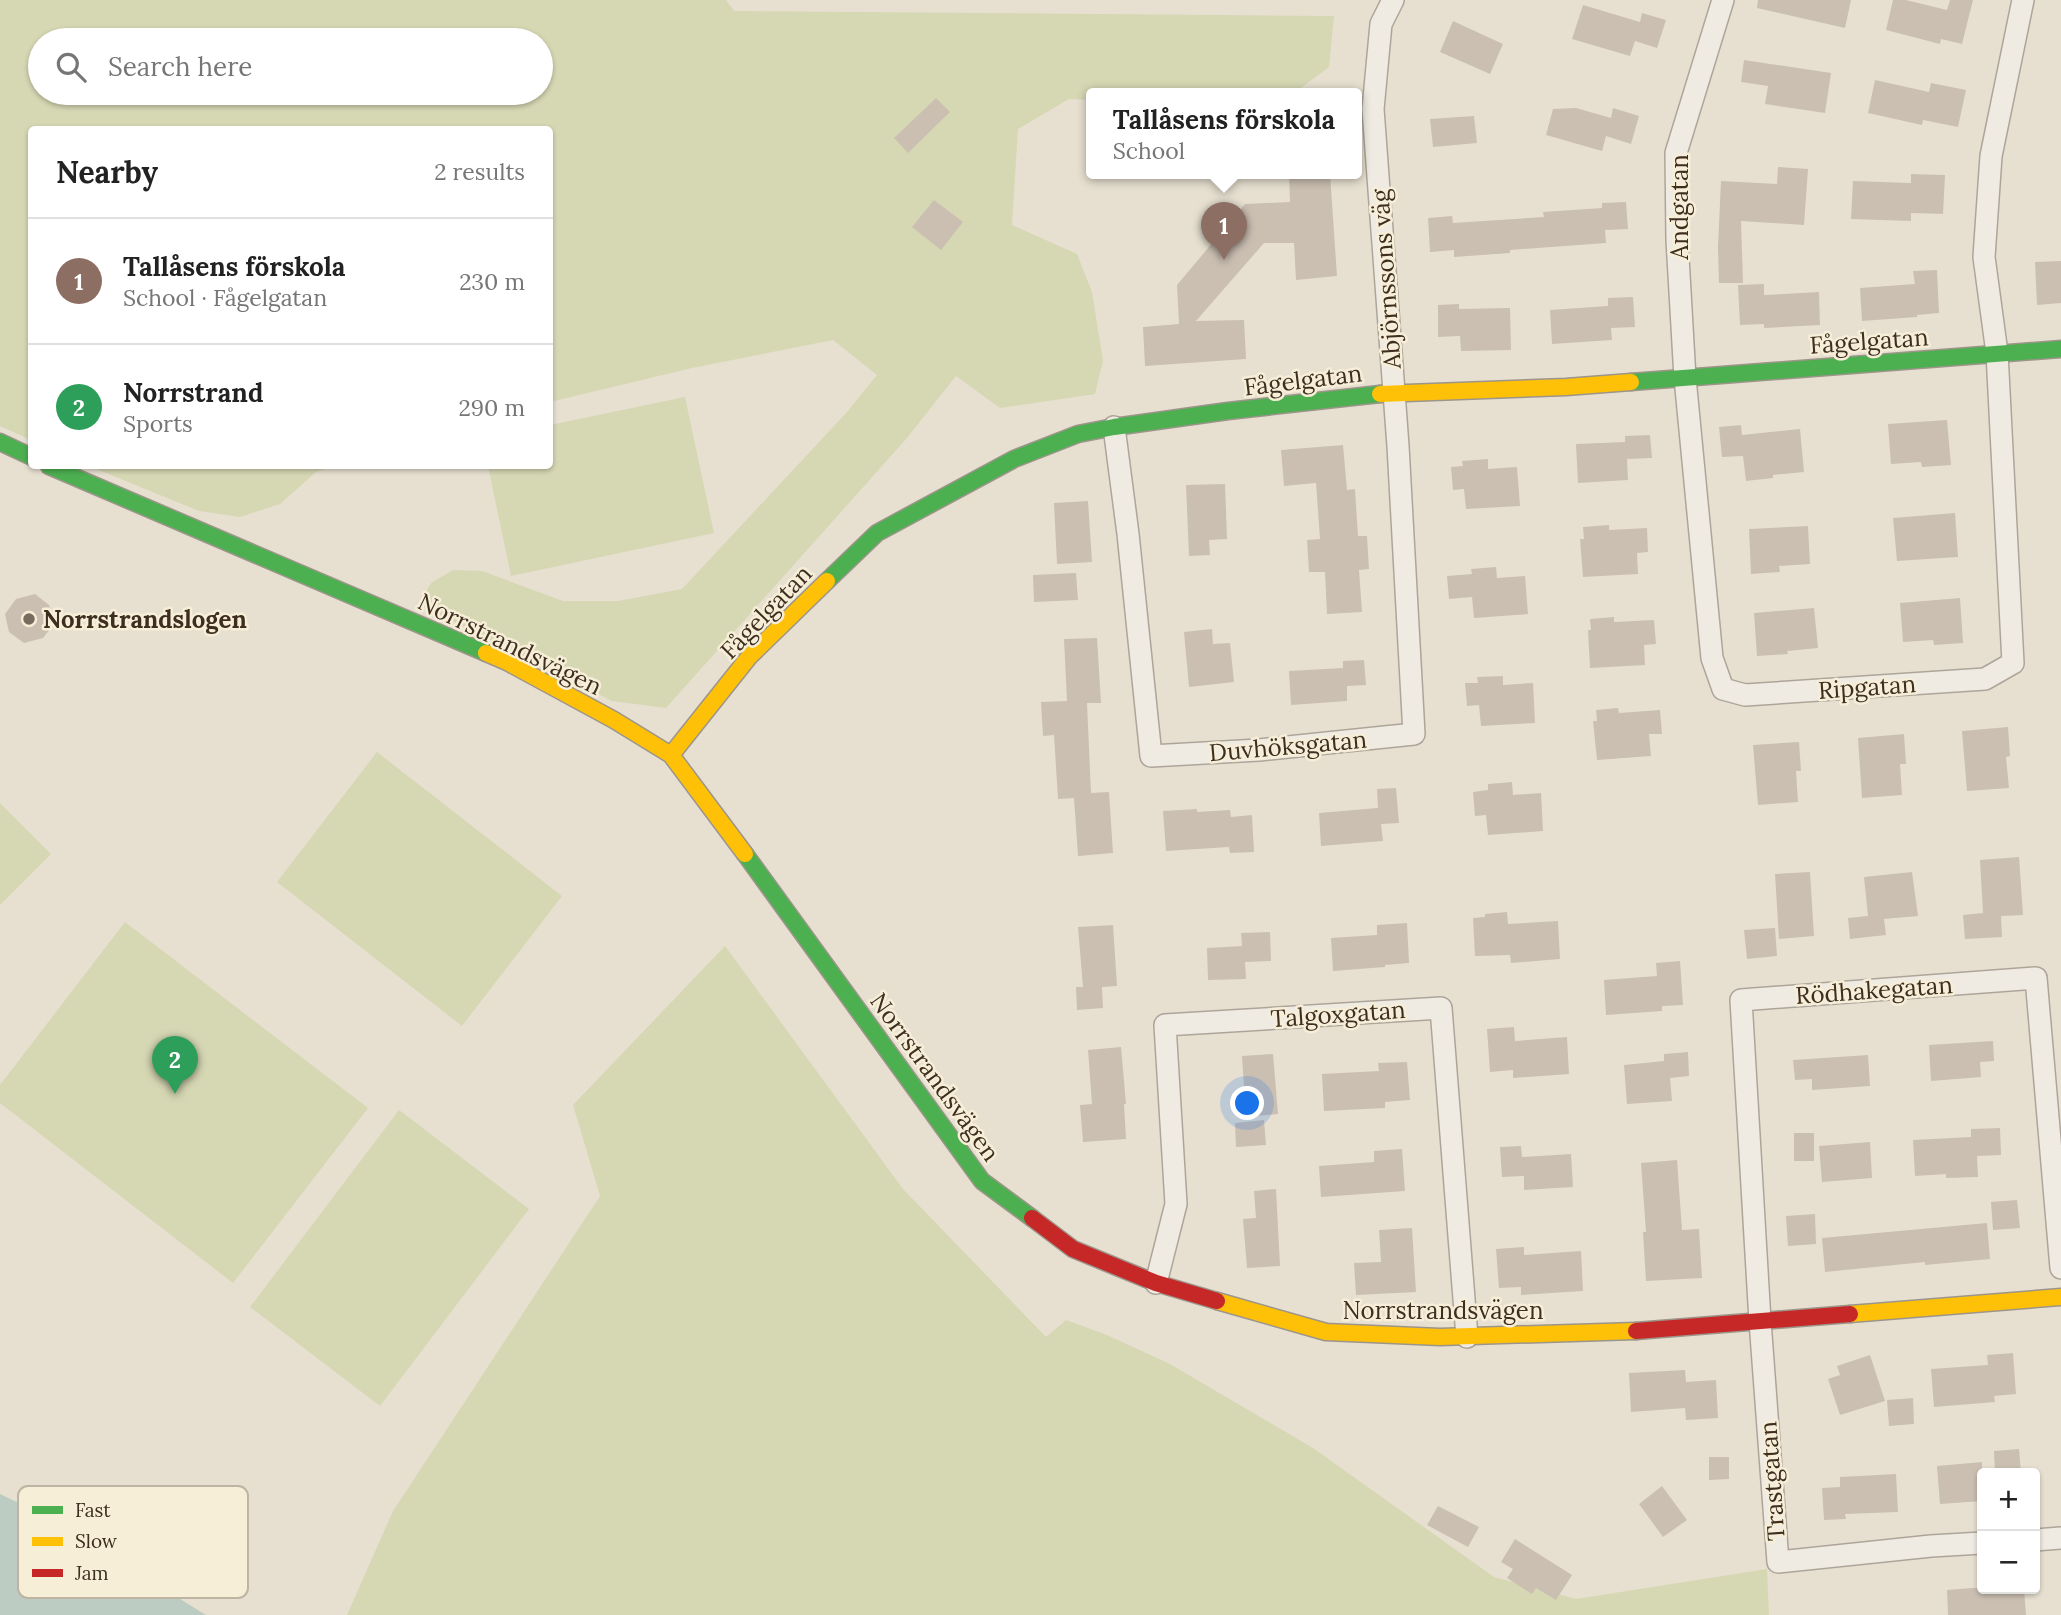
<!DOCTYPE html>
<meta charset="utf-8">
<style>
:root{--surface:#fff;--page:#f6f6f6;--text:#222;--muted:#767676;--line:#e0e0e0;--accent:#786c5e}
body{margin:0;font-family:Lora,serif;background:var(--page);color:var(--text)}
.controls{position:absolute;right:21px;bottom:21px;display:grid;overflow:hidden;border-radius:7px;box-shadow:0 2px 5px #0004}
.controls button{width:63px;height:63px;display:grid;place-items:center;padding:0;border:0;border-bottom:2px solid var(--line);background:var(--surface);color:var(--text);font:35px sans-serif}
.you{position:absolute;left:1248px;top:1104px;width:24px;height:24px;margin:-18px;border:5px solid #fff;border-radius:50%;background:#1a73e8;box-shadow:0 0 0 10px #1a73e833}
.badge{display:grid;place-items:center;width:46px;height:46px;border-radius:50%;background:var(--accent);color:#fff;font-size:23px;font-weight:700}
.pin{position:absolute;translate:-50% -58px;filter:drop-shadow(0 2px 4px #0008)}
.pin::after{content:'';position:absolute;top:37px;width:24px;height:21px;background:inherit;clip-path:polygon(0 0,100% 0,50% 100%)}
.popup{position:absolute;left:1086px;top:88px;width:276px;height:91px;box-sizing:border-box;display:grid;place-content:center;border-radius:7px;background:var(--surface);filter:drop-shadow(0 2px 5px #0005);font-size:23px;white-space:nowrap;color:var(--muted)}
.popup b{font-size:26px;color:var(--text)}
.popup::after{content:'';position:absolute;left:50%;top:100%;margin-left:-14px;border:14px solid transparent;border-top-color:var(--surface)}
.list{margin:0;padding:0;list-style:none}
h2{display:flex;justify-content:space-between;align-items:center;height:91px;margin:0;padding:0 28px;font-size:30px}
h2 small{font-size:23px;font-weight:400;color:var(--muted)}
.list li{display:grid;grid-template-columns:46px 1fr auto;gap:21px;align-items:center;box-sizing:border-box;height:126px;padding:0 28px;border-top:2px solid var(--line)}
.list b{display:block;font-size:26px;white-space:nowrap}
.list p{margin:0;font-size:23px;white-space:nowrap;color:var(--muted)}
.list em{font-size:23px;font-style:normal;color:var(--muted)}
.icon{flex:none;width:38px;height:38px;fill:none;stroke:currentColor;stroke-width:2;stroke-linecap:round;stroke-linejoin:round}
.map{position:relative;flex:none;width:2061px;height:1615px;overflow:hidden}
.search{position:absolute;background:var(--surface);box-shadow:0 2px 5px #0004;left:28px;top:28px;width:525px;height:77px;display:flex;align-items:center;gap:18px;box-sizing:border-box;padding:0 24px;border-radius:38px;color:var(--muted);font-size:26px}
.panel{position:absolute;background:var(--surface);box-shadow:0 2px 5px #0004;left:28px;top:126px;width:525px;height:343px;border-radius:7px}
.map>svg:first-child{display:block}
.green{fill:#d6d7b3;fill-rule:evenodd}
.water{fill:#bcccc2}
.building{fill:#cbbfb2}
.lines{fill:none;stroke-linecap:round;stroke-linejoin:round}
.street-casing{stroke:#ada599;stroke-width:24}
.fast-casing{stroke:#9c958a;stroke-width:19}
.slow-casing{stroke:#9c958a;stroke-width:19}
.jam-casing{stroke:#9c958a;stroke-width:19}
.street{stroke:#efebe3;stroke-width:21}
.fast{stroke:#4caf50;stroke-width:16}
.slow{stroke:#ffc107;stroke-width:16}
.jam{stroke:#c62828;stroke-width:16}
.poi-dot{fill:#786c5e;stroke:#f7eed8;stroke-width:2.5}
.labels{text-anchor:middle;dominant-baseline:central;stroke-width:5;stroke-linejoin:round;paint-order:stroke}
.street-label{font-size:24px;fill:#3d2e20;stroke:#f7eed8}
.poi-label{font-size:24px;font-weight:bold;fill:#3d2e20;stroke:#f7eed8;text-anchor:start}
.key{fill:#f7eed8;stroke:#bfb4a1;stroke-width:2}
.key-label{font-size:19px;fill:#3d2e20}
</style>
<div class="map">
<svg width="2061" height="1615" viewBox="0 0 2061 1615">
<rect width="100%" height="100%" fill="#e7e0d1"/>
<path class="green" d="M 0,0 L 726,0 L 734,11 L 1334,16 L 1329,67 L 1293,94 L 1091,94 L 1091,100 L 1069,99 L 1018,129 L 1012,225 L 1077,254 L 1092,292 L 1103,361 L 1095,394 L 1000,408 L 956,376 L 907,438 L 666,708 L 612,701 L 419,604 L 431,583 L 453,570 L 482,571 L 563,601 L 618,601 L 682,589 L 847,412 L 877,375 L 833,340 L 692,368 L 550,402 L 550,130 L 32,130 L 31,440 L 0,426 ZM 40,40 L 541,40 L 541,93 L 40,93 Z
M 685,397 L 714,533 L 511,576 L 488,466 L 550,466 L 550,425 Z
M 89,466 L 335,466 L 316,472 L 280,504 L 240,517 L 199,511 Z
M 377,752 L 562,896 L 462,1026 L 277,882 Z
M 0,803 L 51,854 L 0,905 Z
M 125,922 L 368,1108 L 233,1283 L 0,1103 L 0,1085 Z
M 725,946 L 903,1189 L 1046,1337 L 1066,1320 L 1107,1335 L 1170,1364 L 1313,1448 L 1494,1577 L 1576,1599 L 1767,1569 L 1769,1615 L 347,1615 L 393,1511 L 600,1196 L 573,1105 Z
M 399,1110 L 529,1209 L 380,1406 L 250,1307 Z"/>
<path class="water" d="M 0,1494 L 46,1516 L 206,1615 L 0,1615 Z"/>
<path class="building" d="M 1758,0 L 1851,0 L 1845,28 L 1757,8 Z
M 1893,0 L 1906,0 L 1947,10 L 1950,0 L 1973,0 L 1962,44 L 1941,39 L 1940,44 L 1886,30 Z
M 1583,5 L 1640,22 L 1642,13 L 1666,20 L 1657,48 L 1635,41 L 1630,56 L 1572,39 Z
M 1453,21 L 1503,44 L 1490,74 L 1440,52 Z
M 1744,60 L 1831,73 L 1825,113 L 1765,104 L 1768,86 L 1741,82 Z
M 1875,80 L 1929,92 L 1931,83 L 1966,90 L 1958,127 L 1923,120 L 1922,125 L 1868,113 Z
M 936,98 L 950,112 L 908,153 L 894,138 Z
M 1576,108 L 1611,118 L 1613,108 L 1639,116 L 1631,144 L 1606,136 L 1602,151 L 1546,135 L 1553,109 Z
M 1474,116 L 1477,143 L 1433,147 L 1430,119 Z
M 1778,167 L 1808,169 L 1804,225 L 1741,221 L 1743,283 L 1719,283 L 1718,247 L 1721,181 L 1777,184 Z
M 1289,174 L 1330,174 L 1337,276 L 1296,280 L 1294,243 L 1264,243 L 1196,321 L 1244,320 L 1246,359 L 1145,366 L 1143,327 L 1179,324 L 1177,285 L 1245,204 L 1290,202 Z
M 1911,174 L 1945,175 L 1943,214 L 1911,213 L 1911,221 L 1851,219 L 1853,181 L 1911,183 Z
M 934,200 L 963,222 L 941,250 L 912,227 Z
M 1626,202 L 1628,229 L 1605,230 L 1606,243 L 1510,250 L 1510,253 L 1454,257 L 1454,250 L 1430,252 L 1428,218 L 1452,216 L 1453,223 L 1544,217 L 1543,212 L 1602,208 L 1602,203 Z
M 2061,261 L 2061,303 L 2037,305 L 2035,262 Z
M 1937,270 L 1939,313 L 1917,315 L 1917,317 L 1862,321 L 1860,288 L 1915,284 L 1913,271 Z
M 1764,284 L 1764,295 L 1819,292 L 1820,325 L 1764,328 L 1764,324 L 1740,325 L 1738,285 Z
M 1633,297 L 1635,327 L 1611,328 L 1612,340 L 1552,344 L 1550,310 L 1608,306 L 1608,298 Z
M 1459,304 L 1459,309 L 1510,308 L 1511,350 L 1461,351 L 1460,336 L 1438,337 L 1438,305 Z
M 1947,420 L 1951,465 L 1922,467 L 1921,462 L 1891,464 L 1888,424 Z
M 1741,425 L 1742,435 L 1800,429 L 1804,472 L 1773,475 L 1773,478 L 1746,481 L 1743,456 L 1722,457 L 1719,427 Z
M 1650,435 L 1652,458 L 1627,459 L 1628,480 L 1578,483 L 1576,444 L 1625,442 L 1625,436 Z
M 1343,445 L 1347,490 L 1355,489 L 1358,536 L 1367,536 L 1369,569 L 1359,570 L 1362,612 L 1327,614 L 1325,572 L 1309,572 L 1307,540 L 1320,539 L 1316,483 L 1284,486 L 1281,450 Z
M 1488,459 L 1488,469 L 1517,467 L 1520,506 L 1466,509 L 1464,489 L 1453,490 L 1451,467 L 1463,466 L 1462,461 Z
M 1225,484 L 1227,539 L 1209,540 L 1210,555 L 1189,556 L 1186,485 Z
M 1088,501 L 1092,562 L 1057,564 L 1054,503 Z
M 1955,513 L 1958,557 L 1897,561 L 1893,518 Z
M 1609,525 L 1609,530 L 1647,528 L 1648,552 L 1637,553 L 1638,574 L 1583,577 L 1580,539 L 1584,539 L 1583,527 Z
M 1808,526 L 1810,564 L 1779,566 L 1780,572 L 1751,574 L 1749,529 Z
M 1496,567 L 1497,578 L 1525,576 L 1528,614 L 1474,618 L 1472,597 L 1449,599 L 1447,576 L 1472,574 L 1471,569 Z
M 1076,573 L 1078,600 L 1034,602 L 1033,575 Z
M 35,594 L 49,605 L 54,624 L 43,638 L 24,643 L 9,632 L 5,614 L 16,599 Z
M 1960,598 L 1963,643 L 1934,645 L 1933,640 L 1903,642 L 1900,603 Z
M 1814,608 L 1818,648 L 1787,651 L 1788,654 L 1757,656 L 1754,613 Z
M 1614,617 L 1614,622 L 1654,620 L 1656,644 L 1644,645 L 1645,665 L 1590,668 L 1588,630 L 1591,630 L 1590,619 Z
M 1212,629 L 1213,644 L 1230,643 L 1234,682 L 1189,687 L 1184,632 Z
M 1097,638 L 1101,703 L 1087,703 L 1091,793 L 1109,792 L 1113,853 L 1078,856 L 1074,798 L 1058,799 L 1054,735 L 1043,736 L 1041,702 L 1067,701 L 1064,639 Z
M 1364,660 L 1366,685 L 1347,686 L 1347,701 L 1291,705 L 1289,671 L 1343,668 L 1343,661 Z
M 1503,676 L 1503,685 L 1533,683 L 1535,723 L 1481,726 L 1479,705 L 1467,706 L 1465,683 L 1478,683 L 1477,677 Z
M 1618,708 L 1619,713 L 1660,710 L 1662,734 L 1649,734 L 1651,756 L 1597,760 L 1593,721 L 1597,721 L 1596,710 Z
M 2008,727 L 2010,756 L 2006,757 L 2009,788 L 1967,791 L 1962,731 Z
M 1904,734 L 1906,764 L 1900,764 L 1902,795 L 1862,798 L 1858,738 Z
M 1799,742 L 1801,771 L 1796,771 L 1798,802 L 1758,805 L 1753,745 Z
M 1512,782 L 1513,795 L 1541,793 L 1543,831 L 1488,835 L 1486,815 L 1475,816 L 1473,792 L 1488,790 L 1488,784 Z
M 1396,788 L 1399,823 L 1381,824 L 1383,841 L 1321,846 L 1319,813 L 1378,808 L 1377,789 Z
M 1197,809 L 1197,812 L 1230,810 L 1231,817 L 1252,815 L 1254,852 L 1230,853 L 1229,847 L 1166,851 L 1163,811 Z
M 2019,857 L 2023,915 L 2001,916 L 2002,937 L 1965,939 L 1963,915 L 1983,913 L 1980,860 Z
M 1810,872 L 1814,936 L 1779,939 L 1775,874 Z
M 1912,872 L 1918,916 L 1884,919 L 1886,935 L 1850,939 L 1848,918 L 1868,916 L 1864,877 Z
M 1507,912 L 1508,924 L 1558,921 L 1560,959 L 1511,963 L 1510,955 L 1475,956 L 1473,918 L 1485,917 L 1485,914 Z
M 1407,923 L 1409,963 L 1385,965 L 1385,967 L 1333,971 L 1331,938 L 1377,935 L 1377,925 Z
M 1113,925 L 1117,986 L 1102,987 L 1103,1008 L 1077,1010 L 1076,987 L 1083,987 L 1078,927 Z
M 1775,928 L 1777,956 L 1747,959 L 1744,930 Z
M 1270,932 L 1271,961 L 1245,962 L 1246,979 L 1208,980 L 1207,948 L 1242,946 L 1241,933 Z
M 1680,961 L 1683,1005 L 1662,1006 L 1662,1011 L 1606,1015 L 1604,980 L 1657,976 L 1656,963 Z
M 1514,1027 L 1515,1041 L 1567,1037 L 1569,1074 L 1513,1078 L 1513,1070 L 1490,1072 L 1487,1029 Z
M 1993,1041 L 1994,1061 L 1980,1062 L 1981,1077 L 1931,1081 L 1929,1045 Z
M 1121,1047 L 1126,1104 L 1124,1104 L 1126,1139 L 1083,1142 L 1080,1105 L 1092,1104 L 1088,1050 Z
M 1688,1052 L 1689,1076 L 1670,1078 L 1672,1101 L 1627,1104 L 1624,1065 L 1664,1061 L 1664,1054 Z
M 1273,1054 L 1278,1114 L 1246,1117 L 1242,1056 Z
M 1868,1055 L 1870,1086 L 1812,1090 L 1812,1079 L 1795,1080 L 1793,1060 Z
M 1407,1062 L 1410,1100 L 1385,1102 L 1385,1108 L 1324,1111 L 1322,1074 L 1379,1071 L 1378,1063 Z
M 1264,1120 L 1266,1145 L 1236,1147 L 1235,1123 Z
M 2000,1128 L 2001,1155 L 1977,1156 L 1978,1177 L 1946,1178 L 1946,1174 L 1915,1176 L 1913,1140 L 1971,1137 L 1971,1129 Z
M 1794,1133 L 1814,1133 L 1814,1161 L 1794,1161 Z
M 1870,1142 L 1872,1178 L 1822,1182 L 1819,1146 Z
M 1521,1146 L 1522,1157 L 1571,1154 L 1573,1187 L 1524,1190 L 1524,1176 L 1502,1177 L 1500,1147 Z
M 1402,1149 L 1405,1191 L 1321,1197 L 1319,1166 L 1374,1162 L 1374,1151 Z
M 1677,1160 L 1682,1230 L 1699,1229 L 1702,1278 L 1646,1281 L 1643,1232 L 1646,1232 L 1641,1163 Z
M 1276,1189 L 1280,1266 L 1247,1268 L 1243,1219 L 1256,1218 L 1254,1191 Z
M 2017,1200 L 2020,1228 L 1993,1230 L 1991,1202 Z
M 1815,1214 L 1816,1244 L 1788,1246 L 1786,1216 Z
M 1987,1223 L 1990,1259 L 1925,1265 L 1925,1262 L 1825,1272 L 1822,1238 Z
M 1412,1228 L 1416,1292 L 1356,1295 L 1354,1263 L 1381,1262 L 1379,1230 Z
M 1524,1247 L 1524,1255 L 1581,1251 L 1583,1291 L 1521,1295 L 1521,1287 L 1499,1288 L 1496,1249 Z
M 2013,1353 L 2016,1394 L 1994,1396 L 1995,1402 L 1934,1407 L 1931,1369 L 1988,1365 L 1987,1355 Z
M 1870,1355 L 1885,1401 L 1840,1415 L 1828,1379 L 1840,1375 L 1837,1366 Z
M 1685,1370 L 1686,1382 L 1716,1380 L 1718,1418 L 1686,1420 L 1685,1408 L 1631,1412 L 1629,1373 Z
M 1913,1398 L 1914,1424 L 1889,1426 L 1887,1400 Z
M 2019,1449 L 2021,1473 L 1995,1473 L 1994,1451 Z
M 1709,1457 L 1729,1457 L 1729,1479 L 1709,1480 Z
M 1982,1462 L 1982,1501 L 1940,1504 L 1937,1466 Z
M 1896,1474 L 1898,1512 L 1845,1514 L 1846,1519 L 1824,1520 L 1822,1488 L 1840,1487 L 1840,1477 Z
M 1662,1486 L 1687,1520 L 1663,1537 L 1639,1504 Z
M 1438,1506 L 1479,1527 L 1468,1547 L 1427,1525 Z
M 1515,1539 L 1572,1575 L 1556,1600 L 1536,1588 L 1532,1594 L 1507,1578 L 1513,1569 L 1501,1562 Z
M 1972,1588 L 2024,1589 L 2026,1615 L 1948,1615 L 1947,1590 Z"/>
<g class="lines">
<g class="street-casing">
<path id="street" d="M 1723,0 L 1676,153 L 1677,240 L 1685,378 L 1712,658 L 1723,689 L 1745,695 L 1985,679 L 2013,663 L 1997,353 L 1984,257 L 1991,156 L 2023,0
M 1114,427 L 1128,534 L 1151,756 L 1259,750 L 1414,734 L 1398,446 L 1373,109 L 1381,24 L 1393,0
M 1156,1283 L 1176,1204 L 1165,1025 L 1441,1008 L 1467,1337
M 2035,1540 L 2061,1538
M 1982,1543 L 1931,1546 L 1778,1562 L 1760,1321 L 1741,1000 L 2036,978 L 2061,1268"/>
</g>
<g class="fast-casing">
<path id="fast" d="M 1631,382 L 2061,349
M 0,442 L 32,457
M 49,466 L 486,653
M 827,581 L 877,533 L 1014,459 L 1078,434 L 1114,427 L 1228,411 L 1380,394
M 745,854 L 982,1181 L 1032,1218"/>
</g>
<g class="slow-casing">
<path id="slow" d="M 1380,394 L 1566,387 L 1631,382
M 486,653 L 507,662 L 614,720 L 671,755 L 745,854
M 671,755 L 749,657 L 827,581
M 1217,1301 L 1326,1332 L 1440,1337 L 1636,1331
M 1850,1314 L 2061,1297"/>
</g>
<g class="jam-casing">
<path id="jam" d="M 1032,1218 L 1073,1249 L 1156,1283 L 1217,1301
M 1636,1331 L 1850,1314"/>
</g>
<use href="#street" class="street"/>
<use href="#fast" class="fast"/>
<use href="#slow" class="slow"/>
<use href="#jam" class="jam"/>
</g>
<circle class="poi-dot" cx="29" cy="619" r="7"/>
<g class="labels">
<g class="street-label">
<text transform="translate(1679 207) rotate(-90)">Andgatan</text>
<text transform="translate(1386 279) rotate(-94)">Abjörnssons väg</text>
<text transform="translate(1869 341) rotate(-4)">Fågelgatan</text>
<text transform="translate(1303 380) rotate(-7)">Fågelgatan</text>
<text transform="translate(766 612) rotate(-46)">Fågelgatan</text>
<text transform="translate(510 644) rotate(26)">Norrstrandsvägen</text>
<text transform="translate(1867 687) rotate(-4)">Ripgatan</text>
<text transform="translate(1288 746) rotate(-5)">Duvhöksgatan</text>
<text transform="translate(1874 990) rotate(-4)">Rödhakegatan</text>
<text transform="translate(1338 1014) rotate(-4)">Talgoxgatan</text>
<text transform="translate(935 1077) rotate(54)">Norrstrandsvägen</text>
<text x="1443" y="1310">Norrstrandsvägen</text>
<text transform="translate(1772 1481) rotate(-94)">Trastgatan</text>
</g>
<g class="poi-label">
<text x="43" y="619">Norrstrandslogen</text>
</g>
</g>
<rect x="18" y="1486" width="230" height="112" rx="10" class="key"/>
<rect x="32" y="1506" width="31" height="8" fill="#4caf50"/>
<rect x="32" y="1537" width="31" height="9" fill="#ffc107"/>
<rect x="32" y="1569" width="31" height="8" fill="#c62828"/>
<g class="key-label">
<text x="75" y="1517">Fast</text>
<text x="75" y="1548">Slow</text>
<text x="75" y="1580">Jam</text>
</g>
</svg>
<div class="controls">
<button>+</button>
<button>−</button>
</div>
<div class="you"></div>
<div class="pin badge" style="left:1224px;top:260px;background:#8d6e63">1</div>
<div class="popup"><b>Tallåsens förskola</b>School</div>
<div class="pin badge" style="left:175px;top:1094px;background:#2e9e5b">2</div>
<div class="search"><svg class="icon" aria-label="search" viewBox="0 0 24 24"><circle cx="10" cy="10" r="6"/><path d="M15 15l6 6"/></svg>Search here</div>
<section class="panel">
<h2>Nearby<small>2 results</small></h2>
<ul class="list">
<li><span class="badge" style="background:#8d6e63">1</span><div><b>Tallåsens förskola</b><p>School · Fågelgatan</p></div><em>230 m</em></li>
<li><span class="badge" style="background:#2e9e5b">2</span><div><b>Norrstrand</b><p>Sports</p></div><em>290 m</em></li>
</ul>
</section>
</div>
